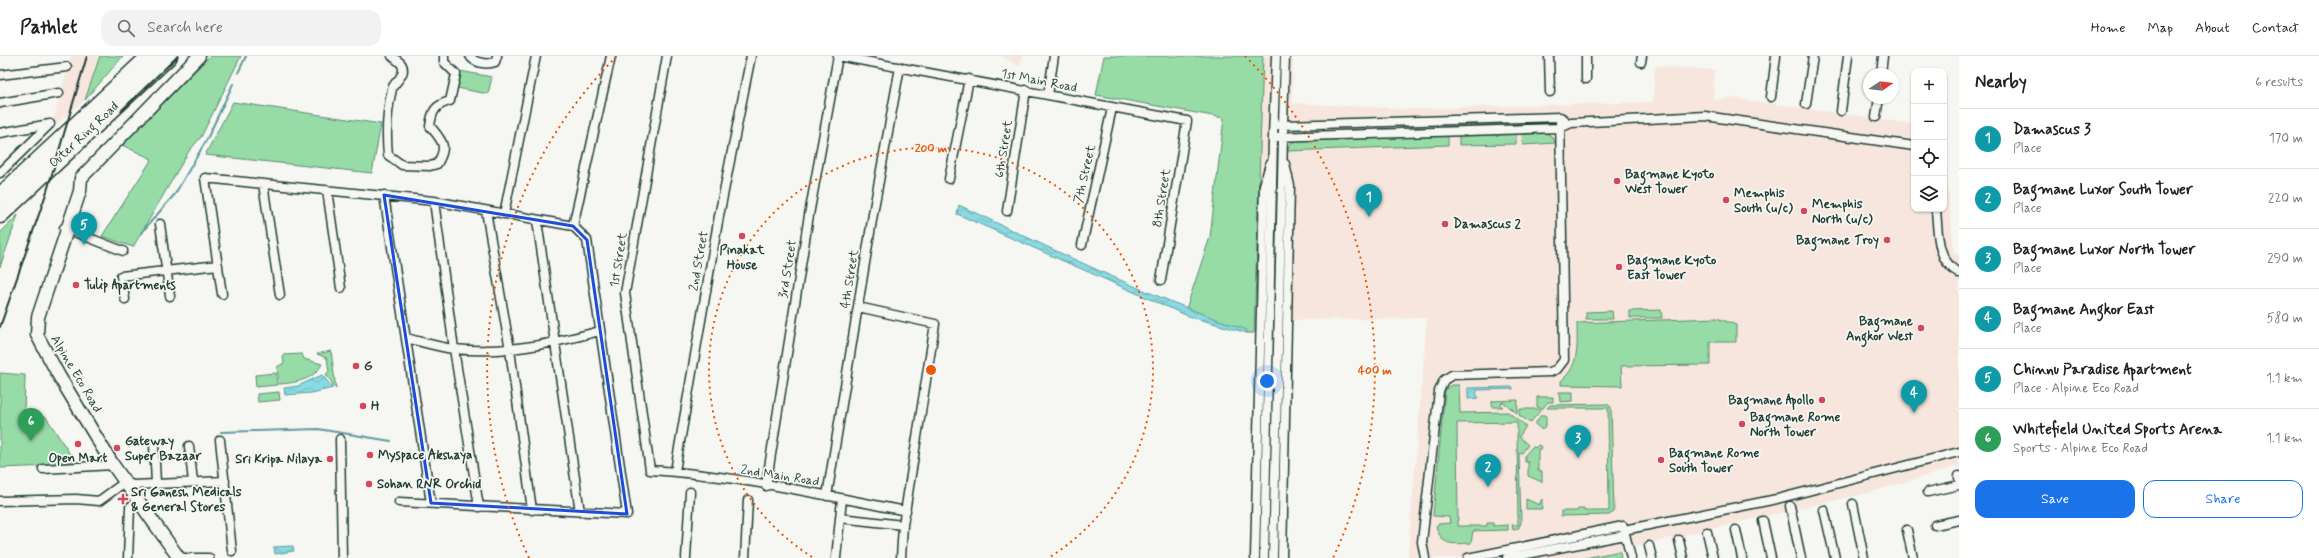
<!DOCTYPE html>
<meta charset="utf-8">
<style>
:root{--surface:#fff;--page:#f2f2f2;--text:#202124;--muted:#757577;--line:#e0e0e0;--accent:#1a73e8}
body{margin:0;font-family:Mynerve,sans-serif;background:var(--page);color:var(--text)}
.controls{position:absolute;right:12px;top:12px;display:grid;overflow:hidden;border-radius:8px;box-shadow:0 1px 3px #0004}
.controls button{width:36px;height:36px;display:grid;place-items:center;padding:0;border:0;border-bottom:1px solid var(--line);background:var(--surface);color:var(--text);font:20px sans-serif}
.compass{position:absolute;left:1863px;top:12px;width:36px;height:36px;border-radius:50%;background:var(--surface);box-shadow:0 1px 3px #0004;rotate:77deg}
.you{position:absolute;left:1267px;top:325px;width:14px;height:14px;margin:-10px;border:3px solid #fff;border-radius:50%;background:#1a73e8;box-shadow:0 0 0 6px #1a73e833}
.badge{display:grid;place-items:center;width:26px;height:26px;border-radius:50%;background:var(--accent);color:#fff;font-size:13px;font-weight:700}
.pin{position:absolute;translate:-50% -33px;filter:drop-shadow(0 1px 2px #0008)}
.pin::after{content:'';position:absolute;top:21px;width:14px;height:12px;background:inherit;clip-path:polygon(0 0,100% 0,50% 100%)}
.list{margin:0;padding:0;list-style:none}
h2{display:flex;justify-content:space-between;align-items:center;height:52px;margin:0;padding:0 16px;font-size:17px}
h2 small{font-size:13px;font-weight:400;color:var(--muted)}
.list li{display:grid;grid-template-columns:26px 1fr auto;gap:12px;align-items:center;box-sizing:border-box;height:60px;padding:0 16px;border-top:1px solid var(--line)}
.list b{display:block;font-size:15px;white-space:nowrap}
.list p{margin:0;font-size:13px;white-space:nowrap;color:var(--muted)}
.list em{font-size:13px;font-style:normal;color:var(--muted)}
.actions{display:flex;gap:8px;padding:12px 16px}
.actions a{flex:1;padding:9px 0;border:1px solid var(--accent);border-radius:12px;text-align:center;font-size:14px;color:var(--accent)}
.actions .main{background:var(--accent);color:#fff}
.icon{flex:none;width:22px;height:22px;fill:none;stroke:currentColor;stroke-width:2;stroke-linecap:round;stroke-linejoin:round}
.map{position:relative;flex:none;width:1959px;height:502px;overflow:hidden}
header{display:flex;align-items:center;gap:24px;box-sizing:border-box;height:56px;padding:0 20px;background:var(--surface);border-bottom:1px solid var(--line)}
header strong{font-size:19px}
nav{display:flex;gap:22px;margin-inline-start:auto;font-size:14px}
.search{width:280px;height:36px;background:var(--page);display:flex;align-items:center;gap:10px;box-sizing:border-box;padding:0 14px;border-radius:12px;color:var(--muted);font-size:15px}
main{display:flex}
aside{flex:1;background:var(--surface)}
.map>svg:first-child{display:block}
.built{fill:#f7e6dd}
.green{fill:#97dba7;stroke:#5b8c6e}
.water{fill:url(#water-waves);stroke:#5f9b9c}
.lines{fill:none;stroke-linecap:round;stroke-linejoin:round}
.stream{stroke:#5f9b9c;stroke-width:2}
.street-casing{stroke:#1f3d34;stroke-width:11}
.secondary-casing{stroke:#1f3d34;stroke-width:15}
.highway-casing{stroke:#1f3d34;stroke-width:19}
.street{stroke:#f6f6f2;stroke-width:8}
.secondary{stroke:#f6f6f2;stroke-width:12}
.highway{stroke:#f6f6f2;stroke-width:16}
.rail{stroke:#1f3d34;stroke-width:2}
.marked{fill:none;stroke:#1d4ed8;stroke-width:3;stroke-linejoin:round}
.ring{fill:none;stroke:#e8590c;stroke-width:2;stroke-dasharray:2 4}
.poi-dot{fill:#d1495b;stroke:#f6f6f2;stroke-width:1.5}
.labels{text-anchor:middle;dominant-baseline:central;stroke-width:3.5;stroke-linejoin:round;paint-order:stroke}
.street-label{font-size:13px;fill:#1f3d34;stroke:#f6f6f2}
.poi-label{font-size:13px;font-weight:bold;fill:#1f3d34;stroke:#f6f6f2;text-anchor:start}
.centre{fill:#e8590c;stroke:#f6f6f2;stroke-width:2}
.ring-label{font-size:12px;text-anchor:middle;font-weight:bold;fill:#e8590c;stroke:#f6f6f2;stroke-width:3.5;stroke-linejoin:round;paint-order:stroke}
</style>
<header>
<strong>Pathlet</strong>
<div class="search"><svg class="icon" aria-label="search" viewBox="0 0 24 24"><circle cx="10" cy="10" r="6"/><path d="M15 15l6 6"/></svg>Search here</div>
<nav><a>Home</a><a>Map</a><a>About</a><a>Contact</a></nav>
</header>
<main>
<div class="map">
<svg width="1959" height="502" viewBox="0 0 1959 502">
<defs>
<pattern id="water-waves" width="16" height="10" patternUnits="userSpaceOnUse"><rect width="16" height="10" fill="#89dae2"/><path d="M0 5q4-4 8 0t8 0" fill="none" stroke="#76bcc2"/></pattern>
</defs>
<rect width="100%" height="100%" fill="#f6f6f2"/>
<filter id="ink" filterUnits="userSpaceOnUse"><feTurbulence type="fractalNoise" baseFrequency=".025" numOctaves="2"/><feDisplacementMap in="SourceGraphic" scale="8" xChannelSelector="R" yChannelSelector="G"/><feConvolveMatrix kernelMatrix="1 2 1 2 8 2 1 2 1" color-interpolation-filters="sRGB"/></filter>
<g filter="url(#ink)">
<path class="built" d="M 71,0 L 100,0 L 85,44 L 51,73 Z
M 1002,0 L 1022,0 L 1020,11 Z
M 1263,0 L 1293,0 L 1292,47 L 1406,53 L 1653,46 L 1655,10 L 1715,14 L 1713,44 L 1733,42 L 1914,68 L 1914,153 L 1944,153 L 1944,89 L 1954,198 L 1959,199 L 1959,410 L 1871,436 L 1585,502 L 1408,502 L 1427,262 L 1292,264 L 1295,132 L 1258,132 Z"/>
<path class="green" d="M 100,0 L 123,0 L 85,44 Z
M 210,0 L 241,0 L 201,81 L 189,95 L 133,191 L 102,180 L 152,103 L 122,89 Z
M 1104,0 L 1263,0 L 1254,277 L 1247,277 L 1246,274 L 1186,253 L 1210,181 L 1224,62 L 1096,39 Z
M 460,15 L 492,21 L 488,38 L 457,32 Z
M 233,46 L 381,68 L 372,117 L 205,99 Z
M 1546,77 L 1551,80 L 1556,87 L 1523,89 L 1522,78 Z
M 1516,78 L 1516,88 L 1459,89 L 1459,79 Z
M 1448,80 L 1448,89 L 1287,95 L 1290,88 L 1296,84 Z
M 18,159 L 0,211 L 0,177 Z
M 1661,254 L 1662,262 L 1630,262 L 1630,255 Z
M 1612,255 L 1613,263 L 1586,263 L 1586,256 Z
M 1717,262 L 1736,269 L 1736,286 L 1710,286 L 1710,309 L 1621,310 L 1622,330 L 1561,329 L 1561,325 C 1580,309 1577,289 1577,267 Z
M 331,295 L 336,333 L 326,318 L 329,316 L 327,302 L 317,298 Z
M 302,298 L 304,303 L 322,308 C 314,324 295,327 279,328 L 277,311 L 284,307 L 283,299 Z
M 0,317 L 25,319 L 24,361 L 46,361 L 77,409 L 0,412 Z
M 276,317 L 277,329 L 256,331 L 255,319 Z
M 1451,329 L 1459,329 L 1460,357 L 1508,356 L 1526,370 L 1519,381 L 1528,389 L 1521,398 L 1519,397 L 1521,467 L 1518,473 L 1513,474 L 1512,469 L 1518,469 L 1517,366 L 1457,367 L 1458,470 L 1487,470 L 1487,467 L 1493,467 L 1493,470 L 1508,469 L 1508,474 L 1473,475 L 1471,487 C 1452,488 1442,491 1436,470 L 1438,468 L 1450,467 L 1449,461 L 1433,460 L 1445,334 Z
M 279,336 L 280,344 L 258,346 L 257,338 Z
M 1559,336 L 1573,336 L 1573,345 L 1560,346 Z
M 1537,341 L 1553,341 L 1553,346 L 1548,346 L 1542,353 L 1537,351 Z
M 1518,344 L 1517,357 L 1503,346 L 1500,349 L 1503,351 L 1492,351 L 1492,345 Z
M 1607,348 L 1611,351 L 1614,456 L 1609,459 L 1561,460 L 1561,455 L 1577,455 L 1578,453 L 1584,453 L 1584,455 L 1609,455 L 1608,352 L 1547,352 L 1550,349 Z
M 1520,353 L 1538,353 L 1540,355 L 1530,367 L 1519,359 Z
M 1541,359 L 1546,359 L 1546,369 L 1542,374 L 1535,368 Z
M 1538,389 L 1542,391 L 1541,393 L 1538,393 L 1538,415 L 1542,415 L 1542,426 L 1528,420 L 1528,406 L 1525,406 L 1525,399 L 1533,390 L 1535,392 Z
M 1526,443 L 1539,449 L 1542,443 L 1542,453 L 1526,453 Z
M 1620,495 L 1621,502 L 1585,502 Z"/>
<path class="water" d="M 959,149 C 1054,194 1147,240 1247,274 L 1247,277 L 1188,260 L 957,158 Z
M 322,319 L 333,332 L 312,337 L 285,339 L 284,332 L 298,330 Z
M 1513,331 L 1513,333 L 1478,334 L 1476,336 L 1478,342 L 1468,343 L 1468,332 Z
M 293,490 L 294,495 L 275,498 L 274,491 Z"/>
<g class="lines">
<path class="stream" d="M 238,17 L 246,0
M 141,177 L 175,138 L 207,83 L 233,28
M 221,376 L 318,373 L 391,385"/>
<g class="street-casing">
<path id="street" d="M 392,0 C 397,5 403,6 403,14 C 403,22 394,26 392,33 C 387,54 386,78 388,99 L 402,109 L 430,110 L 437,108 C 449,89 441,84 430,70 C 432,55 435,49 450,45 L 456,18 L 444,6 L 444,0
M 470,0 C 474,7 487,9 495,6 L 497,0
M 667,0 L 625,237 L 650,414 C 736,419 822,439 906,455
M 838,0 L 1187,65 L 1161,224
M 1276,0 L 1273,81 L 1560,72 L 1571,67 L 1705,60 L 1914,90
M 1285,0 L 1283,69 L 1560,61 L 1564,63
M 1549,0 L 1550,36
M 1641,6 L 1642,0
M 1881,18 L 1883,0
M 0,19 L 67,11
M 1586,23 L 1586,0
M 1048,39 L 1054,0
M 1771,41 L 1776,0
M 0,47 L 59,37
M 1806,48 L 1813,0
M 1841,55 L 1848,0
M 1876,61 L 1879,42
M 0,77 L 50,68
M 0,117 L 50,68
M 949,123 L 969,23
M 263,128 L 280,239
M 327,134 L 341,232
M 384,139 L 431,447
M 434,145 L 454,293 L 479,451
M 1936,153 C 1938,175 1936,205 1959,217
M 486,155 L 510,294 L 532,454
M 1007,155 L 1026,34
M 504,158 L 536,0
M 537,165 L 580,456
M 160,168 L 170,240
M 573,170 L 611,0
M 64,172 L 123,195
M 1082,189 L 1112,52
M 222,238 L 205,122 L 434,145 L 573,170 L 587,184 L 627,458 L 399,446
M 125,243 L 121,220 L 218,209
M 858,251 L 935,268 L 903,469 L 901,502
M 406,282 C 422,286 438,291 454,293 C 505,298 551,288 600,275
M 340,383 L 342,502
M 220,384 L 232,495
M 154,389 L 156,427
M 189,390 L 193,426
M 43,413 L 113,409
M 675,415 L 719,160 L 751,0
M 1959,420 L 1959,422
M 766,430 L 809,159 L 838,0
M 1928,436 L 1959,429
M 827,440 L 874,152 L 900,11
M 0,445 L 76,443 L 99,445 L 125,426 L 133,429 L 225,425
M 1853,448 L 1864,502
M 1790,450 L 1801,502
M 1824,454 L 1835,502
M 840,462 L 903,469
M 1763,465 L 1771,502
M 1935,469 L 1959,464
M 1624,474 L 1777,443 L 1959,396
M 1736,474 L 1742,502
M 1907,474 L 1913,502
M 1707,476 L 1713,502
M 1679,484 L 1683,502
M 1649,490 L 1652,502
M 128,502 L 130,451 L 134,448
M 183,502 L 209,502
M 686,502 L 690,436
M 745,502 L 748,444
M 836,502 L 842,443
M 1255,502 L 1264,129 L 1270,108
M 1264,502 L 1273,81
M 1273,502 L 1283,81 L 1283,69 L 1274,69
M 1282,502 L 1290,130 L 1285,108
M 1425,502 L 1422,486 L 1439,335 L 1444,324 L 1452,319 L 1550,316 L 1557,313 L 1564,304 L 1560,61
M 1468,502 L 1623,470 L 1631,502
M 1507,502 L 1625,479"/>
</g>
<g class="secondary-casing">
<path id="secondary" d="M 179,502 L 113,409 L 59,320 L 37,279 L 38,261 L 80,135 L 81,122 L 199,0"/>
</g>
<g class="highway-casing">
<path id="highway" d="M 0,140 L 150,0
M 0,159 L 169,0"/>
</g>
<use href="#street" class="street"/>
<use href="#secondary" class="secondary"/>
<use href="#highway" class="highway"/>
<path class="rail" d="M 121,55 L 178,0
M 0,271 L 47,135 L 87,0"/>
</g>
</g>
<path class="marked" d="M 384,139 L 573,170 L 587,184 L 627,458 L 431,447 Z"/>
<g class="ring">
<path d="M812 501A222 222 0 1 1 1050 501"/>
<path d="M529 502A444 444 0 0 1 617 0M1245 0A444 444 0 0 1 1333 502"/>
</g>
<g class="poi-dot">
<circle cx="1617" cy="125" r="4"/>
<circle cx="1726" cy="144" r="4"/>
<circle cx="1804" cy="155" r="4"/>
<circle cx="1445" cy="168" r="4"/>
<circle cx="742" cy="180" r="4"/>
<circle cx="1887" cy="184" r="4"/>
<circle cx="1619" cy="211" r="4"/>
<circle cx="76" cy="229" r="4"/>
<circle cx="1921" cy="272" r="4"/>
<circle cx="356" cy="310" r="4"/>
<circle cx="1822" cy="344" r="4"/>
<circle cx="363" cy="350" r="4"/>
<circle cx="1742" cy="368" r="4"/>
<circle cx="78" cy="388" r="4"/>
<circle cx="117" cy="392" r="4"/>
<circle cx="370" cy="399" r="4"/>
<circle cx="330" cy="403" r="4"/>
<circle cx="1661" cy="404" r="4"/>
<circle cx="369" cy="428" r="4"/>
<path d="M121 437h4v4h4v4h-4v4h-4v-4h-4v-4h4z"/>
</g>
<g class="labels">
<g class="street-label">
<text transform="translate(1039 25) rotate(11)">1st Main Road</text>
<text transform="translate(84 79) rotate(-43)">Outer Ring Road</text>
<text transform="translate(1004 93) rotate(-81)">6th Street</text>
<text transform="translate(1085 118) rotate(-77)">7th Street</text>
<text transform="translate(1162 142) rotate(-81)">8th Street</text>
<text transform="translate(619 204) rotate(-81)">1st Street</text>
<text transform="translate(699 205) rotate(-80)">2nd Street</text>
<text transform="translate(788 213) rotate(-81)">3rd Street</text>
<text transform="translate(850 223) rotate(-81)">4th Street</text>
<text transform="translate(76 318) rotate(59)">Alpine Eco Road</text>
<text transform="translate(780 420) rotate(9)">2nd Main Road</text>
</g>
<g class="poi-label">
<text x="1625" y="118">Bagmane Kyoto<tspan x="1625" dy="15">West Tower</tspan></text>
<text x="1734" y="137">Memphis<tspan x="1734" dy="15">South (u/c)</tspan></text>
<text x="1812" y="148">Memphis<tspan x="1812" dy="15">North (u/c)</tspan></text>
<text x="1453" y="168">Damascus 2</text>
<text x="1879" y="184" text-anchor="end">Bagmane Troy</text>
<text x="742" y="194" text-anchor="middle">Pinakat<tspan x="742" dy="15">House</tspan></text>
<text x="1627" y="204">Bagmane Kyoto<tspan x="1627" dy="15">East Tower</tspan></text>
<text x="84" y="229">Tulip Apartments</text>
<text x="1913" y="265" text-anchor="end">Bagmane<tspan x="1913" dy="15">Angkor West</tspan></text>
<text x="364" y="310">G</text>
<text x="1814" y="344" text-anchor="end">Bagmane Apollo</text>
<text x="371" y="350">H</text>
<text x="1750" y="361">Bagmane Rome<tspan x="1750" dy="15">North Tower</tspan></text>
<text x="125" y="385">Gateway<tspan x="125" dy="15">Super Bazaar</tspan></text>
<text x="1669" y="397">Bagmane Rome<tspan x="1669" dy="15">South Tower</tspan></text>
<text x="378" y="399">Myspace Akshaya</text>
<text x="78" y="402" text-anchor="middle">Open Mart</text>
<text x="322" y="403" text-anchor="end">Sri Kripa Nilaya</text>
<text x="377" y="428">Sohan RNR Orchid</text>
<text x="131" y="436">Sri Ganesh Medicals<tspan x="131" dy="15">&amp; General Stores</tspan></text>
</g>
</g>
<circle cx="931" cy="314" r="6" class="centre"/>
<g class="ring-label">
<text x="931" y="96">200 m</text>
<text x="1375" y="318">400 m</text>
</g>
</svg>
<div class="controls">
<button>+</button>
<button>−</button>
<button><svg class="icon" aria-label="locate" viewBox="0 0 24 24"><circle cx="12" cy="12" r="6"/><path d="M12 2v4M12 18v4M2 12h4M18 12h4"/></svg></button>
<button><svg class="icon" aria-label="layers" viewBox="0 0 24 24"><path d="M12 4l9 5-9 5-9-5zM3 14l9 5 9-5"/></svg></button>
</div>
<svg class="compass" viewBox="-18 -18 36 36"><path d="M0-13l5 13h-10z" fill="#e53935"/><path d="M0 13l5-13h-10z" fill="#757577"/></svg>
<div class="you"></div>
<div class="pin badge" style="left:1369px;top:161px;background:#0f9aa8">1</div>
<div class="pin badge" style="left:1488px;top:431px;background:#0f9aa8">2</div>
<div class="pin badge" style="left:1578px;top:402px;background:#0f9aa8">3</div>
<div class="pin badge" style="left:1914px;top:357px;background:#0f9aa8">4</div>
<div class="pin badge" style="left:84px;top:189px;background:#0f9aa8">5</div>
<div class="pin badge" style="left:31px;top:385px;background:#2e9e5b">6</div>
</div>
<aside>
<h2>Nearby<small>6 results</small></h2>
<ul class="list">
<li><span class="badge" style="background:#0f9aa8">1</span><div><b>Damascus 3</b><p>Place</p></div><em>170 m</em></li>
<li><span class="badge" style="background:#0f9aa8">2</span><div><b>Bagmane Luxor South Tower</b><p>Place</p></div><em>220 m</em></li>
<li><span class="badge" style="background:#0f9aa8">3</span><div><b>Bagmane Luxor North Tower</b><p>Place</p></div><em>290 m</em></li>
<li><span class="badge" style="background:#0f9aa8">4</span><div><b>Bagmane Angkor East</b><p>Place</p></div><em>580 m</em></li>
<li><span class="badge" style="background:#0f9aa8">5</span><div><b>Chinnu Paradise Apartment</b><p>Place · Alpine Eco Road</p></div><em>1.1 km</em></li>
<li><span class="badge" style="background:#2e9e5b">6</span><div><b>Whitefield United Sports Arena</b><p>Sports · Alpine Eco Road</p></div><em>1.1 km</em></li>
</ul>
<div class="actions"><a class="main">Save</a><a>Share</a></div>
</aside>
</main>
